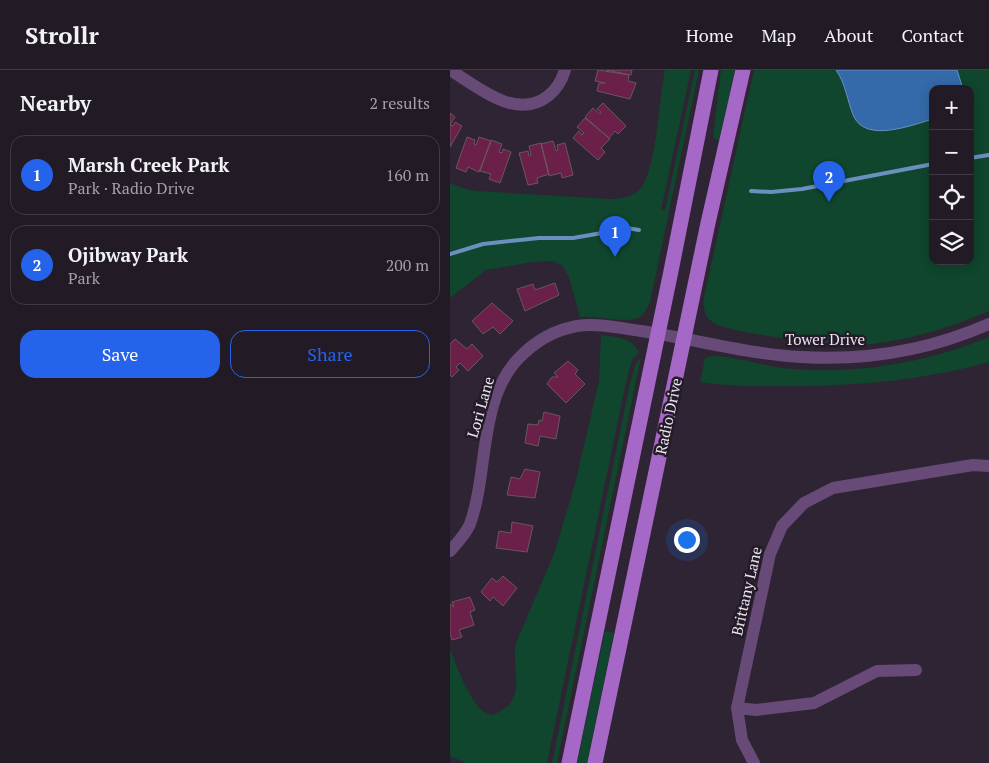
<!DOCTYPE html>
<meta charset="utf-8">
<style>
:root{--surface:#221b26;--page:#2a242e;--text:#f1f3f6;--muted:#a2a1a7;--line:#3f3943;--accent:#2563eb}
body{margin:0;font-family:"PT Serif",serif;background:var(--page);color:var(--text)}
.controls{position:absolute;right:15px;top:15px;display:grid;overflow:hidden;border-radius:10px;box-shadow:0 2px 12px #0003}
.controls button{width:45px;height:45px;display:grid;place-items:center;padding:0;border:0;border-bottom:1px solid var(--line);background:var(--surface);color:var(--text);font:25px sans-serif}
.you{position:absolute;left:236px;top:469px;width:18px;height:18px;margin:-12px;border:4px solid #fff;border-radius:50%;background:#1a73e8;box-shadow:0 0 0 8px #1a73e833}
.badge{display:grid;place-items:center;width:32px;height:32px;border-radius:50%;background:var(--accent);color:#fff;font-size:16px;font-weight:700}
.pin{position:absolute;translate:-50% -41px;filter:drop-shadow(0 1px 2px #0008)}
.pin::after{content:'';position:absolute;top:26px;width:18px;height:15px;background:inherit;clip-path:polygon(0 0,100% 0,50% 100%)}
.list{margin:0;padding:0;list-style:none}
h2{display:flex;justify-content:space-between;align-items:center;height:65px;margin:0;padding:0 20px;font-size:21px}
h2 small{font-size:16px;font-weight:400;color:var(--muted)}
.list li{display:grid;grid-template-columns:32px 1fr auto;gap:15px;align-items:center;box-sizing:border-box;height:80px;margin:0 10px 10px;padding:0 10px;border:1px solid var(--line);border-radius:15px}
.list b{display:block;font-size:19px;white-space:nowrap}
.list p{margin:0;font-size:16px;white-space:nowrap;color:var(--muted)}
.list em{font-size:16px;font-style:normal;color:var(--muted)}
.actions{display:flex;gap:10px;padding:15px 20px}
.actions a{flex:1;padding:11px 0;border:1px solid var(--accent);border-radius:15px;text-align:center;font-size:18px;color:var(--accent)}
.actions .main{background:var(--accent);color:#fff}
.icon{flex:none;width:28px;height:28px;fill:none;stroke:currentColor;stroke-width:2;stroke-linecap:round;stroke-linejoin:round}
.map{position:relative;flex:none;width:539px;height:693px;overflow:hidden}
header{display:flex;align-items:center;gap:30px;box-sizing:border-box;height:70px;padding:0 25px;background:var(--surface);border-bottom:1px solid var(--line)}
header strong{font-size:24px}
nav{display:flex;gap:28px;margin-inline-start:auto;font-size:18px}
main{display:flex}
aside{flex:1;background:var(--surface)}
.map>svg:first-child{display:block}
.green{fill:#0f462d;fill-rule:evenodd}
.water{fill:#346aaa;stroke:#6b8fbe}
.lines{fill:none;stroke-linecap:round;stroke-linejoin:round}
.stream{stroke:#6b8fbe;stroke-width:4}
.building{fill:#6b2049;stroke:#6a565e}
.minor{stroke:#674a77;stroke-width:12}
.major{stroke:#a568c6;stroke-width:15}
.labels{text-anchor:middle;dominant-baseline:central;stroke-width:5;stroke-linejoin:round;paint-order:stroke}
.street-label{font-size:15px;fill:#ebe4ee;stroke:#241b29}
</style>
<header>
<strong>Strollr</strong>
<nav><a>Home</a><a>Map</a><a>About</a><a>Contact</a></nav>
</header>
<main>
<aside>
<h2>Nearby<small>2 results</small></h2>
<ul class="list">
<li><span class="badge">1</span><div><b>Marsh Creek Park</b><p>Park · Radio Drive</p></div><em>160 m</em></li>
<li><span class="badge">2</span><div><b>Ojibway Park</b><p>Park</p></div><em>200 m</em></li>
</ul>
<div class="actions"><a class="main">Save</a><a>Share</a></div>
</aside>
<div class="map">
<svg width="539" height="693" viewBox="0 0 539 693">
<rect width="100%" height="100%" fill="#2e2433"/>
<path class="green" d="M 215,0 L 241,0 L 211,140 L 215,140 L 245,0 L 249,0 L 200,232 L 193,245 C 178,256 150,245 130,247 L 119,207 L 112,195 L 103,191 L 83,192 L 36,200 L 0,228 L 0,113 L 12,118 L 26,121 L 161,129 C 171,129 181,127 189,120 C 207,103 209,27 215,0 Z
M 271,0 L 285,0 L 269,70 L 263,68 Z
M 304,0 L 539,0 L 539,241 C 501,257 463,269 422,274 C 398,277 284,265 264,253 C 254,247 253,238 254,227 ZM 483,19 L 520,19 L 520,191 L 483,191 Z
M 151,265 C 166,267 181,267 189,282 L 182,290 L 175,317 L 97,693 L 16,693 L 0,686 L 0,580 C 8,597 22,642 41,645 C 81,632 60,599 66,573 L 104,484 L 125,414 L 149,311 Z
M 539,267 L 539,292 C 474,310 409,316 342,316 C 311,316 281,317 250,312 L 255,288 L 261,286 C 285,286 309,295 333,298 C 403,305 474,294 539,267 Z
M 191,287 L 107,693 L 102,693 L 179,318 L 185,295 Z
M 155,561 L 164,563 L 137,693 L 127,693 Z"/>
<path class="water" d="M 386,0 L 507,0 L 513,19 L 483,19 L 483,49 C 462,55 417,73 404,47 C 397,31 396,14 386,0 Z"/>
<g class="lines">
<path class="stream" d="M 520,88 L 539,85
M 301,121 L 321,122 L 352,119 L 483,94
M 0,184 L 33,174 L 89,168 L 123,168 L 152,163 L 170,157 L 189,160"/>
</g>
<path class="building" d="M 148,0 L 179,5 L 178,11 L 186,13 L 180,29 L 147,21 L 149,13 L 155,13 L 145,11 Z
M 156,0 L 182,0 L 181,5 Z
M 153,33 L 176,56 L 168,64 L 165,61 L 159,68 L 135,47 L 143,38 L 150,44 L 151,42 L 147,39 Z
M 0,43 L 5,47 L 0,55 L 3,56 L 5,52 L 12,56 L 0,77 Z
M 135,48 L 160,69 L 151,78 L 155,82 L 148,90 L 123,68 L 129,61 L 132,65 L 134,63 L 127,57 Z
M 17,67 L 25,70 L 24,74 L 26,75 L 29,67 L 41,71 L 29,102 L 18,97 L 16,102 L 6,98 Z
M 41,70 L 52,74 L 49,82 L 52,83 L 53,79 L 61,82 L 50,113 L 39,109 L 41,104 L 30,101 Z
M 103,71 L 106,81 L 108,80 L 107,75 L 115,73 L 123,105 L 112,108 L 111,103 L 99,106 L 91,74 Z
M 91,73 L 99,104 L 87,108 L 88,113 L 78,115 L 69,83 L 78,81 L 79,86 L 81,85 L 79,76 Z
M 105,213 L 109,225 L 75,241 L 67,219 L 83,214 L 85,220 Z
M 42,233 L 63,251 L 50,264 L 43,257 L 33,264 L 22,251 Z
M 5,269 L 17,279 L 22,274 L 33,286 L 18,301 L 10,293 L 6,297 L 9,300 L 2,307 L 0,305 L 0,274 Z
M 118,291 L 128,300 L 125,304 L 135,314 L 116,333 L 97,314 L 102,307 L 108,307 L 104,303 Z
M 94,342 L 110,346 L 106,369 L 90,366 L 88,376 L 75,373 L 78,354 L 88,355 L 89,350 L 92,351 Z
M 75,399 L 90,402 L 85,428 L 57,425 L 61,407 L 70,409 Z
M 62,452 L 83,456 L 77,482 L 46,478 L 49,461 L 61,463 Z
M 53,506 L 67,518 L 53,536 L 43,527 L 40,531 L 31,522 L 42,508 L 47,512 Z
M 20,527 L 25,540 L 20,542 L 24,555 L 9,560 L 12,567 L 2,570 L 0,563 L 0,534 L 4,537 L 2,532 Z"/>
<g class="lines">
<path class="minor" d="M 0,0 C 28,17 66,51 98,26 C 107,19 112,10 115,0
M 0,481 C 7,473 16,464 20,454 C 39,401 28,332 68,289 C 84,272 104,260 127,256 C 148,253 169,258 191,261 C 244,269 297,284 351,287 C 415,291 480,280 539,254
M 287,638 L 306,640 L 364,633 L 427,601 L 466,600
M 304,693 L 292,670 L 287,638 L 320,484 L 332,456 L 354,433 L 383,418 L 523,395 L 539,396"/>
<path class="major" d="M 119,693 L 221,201 L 261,0
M 145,693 L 258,153 L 293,0"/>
</g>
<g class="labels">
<g class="street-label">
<text x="375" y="269">Tower Drive</text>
<text transform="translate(30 337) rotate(-74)">Lori Lane</text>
<text transform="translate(218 346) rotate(-78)">Radio Drive</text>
<text transform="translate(296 521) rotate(-77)">Brittany Lane</text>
</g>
</g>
</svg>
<div class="controls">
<button>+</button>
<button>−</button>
<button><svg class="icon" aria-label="locate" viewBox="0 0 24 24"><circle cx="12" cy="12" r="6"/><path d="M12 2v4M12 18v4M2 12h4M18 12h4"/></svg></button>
<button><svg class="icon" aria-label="layers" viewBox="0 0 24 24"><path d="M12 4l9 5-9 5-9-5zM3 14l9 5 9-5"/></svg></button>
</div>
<div class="you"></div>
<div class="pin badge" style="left:165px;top:187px">1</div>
<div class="pin badge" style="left:379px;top:132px">2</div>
</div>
</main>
